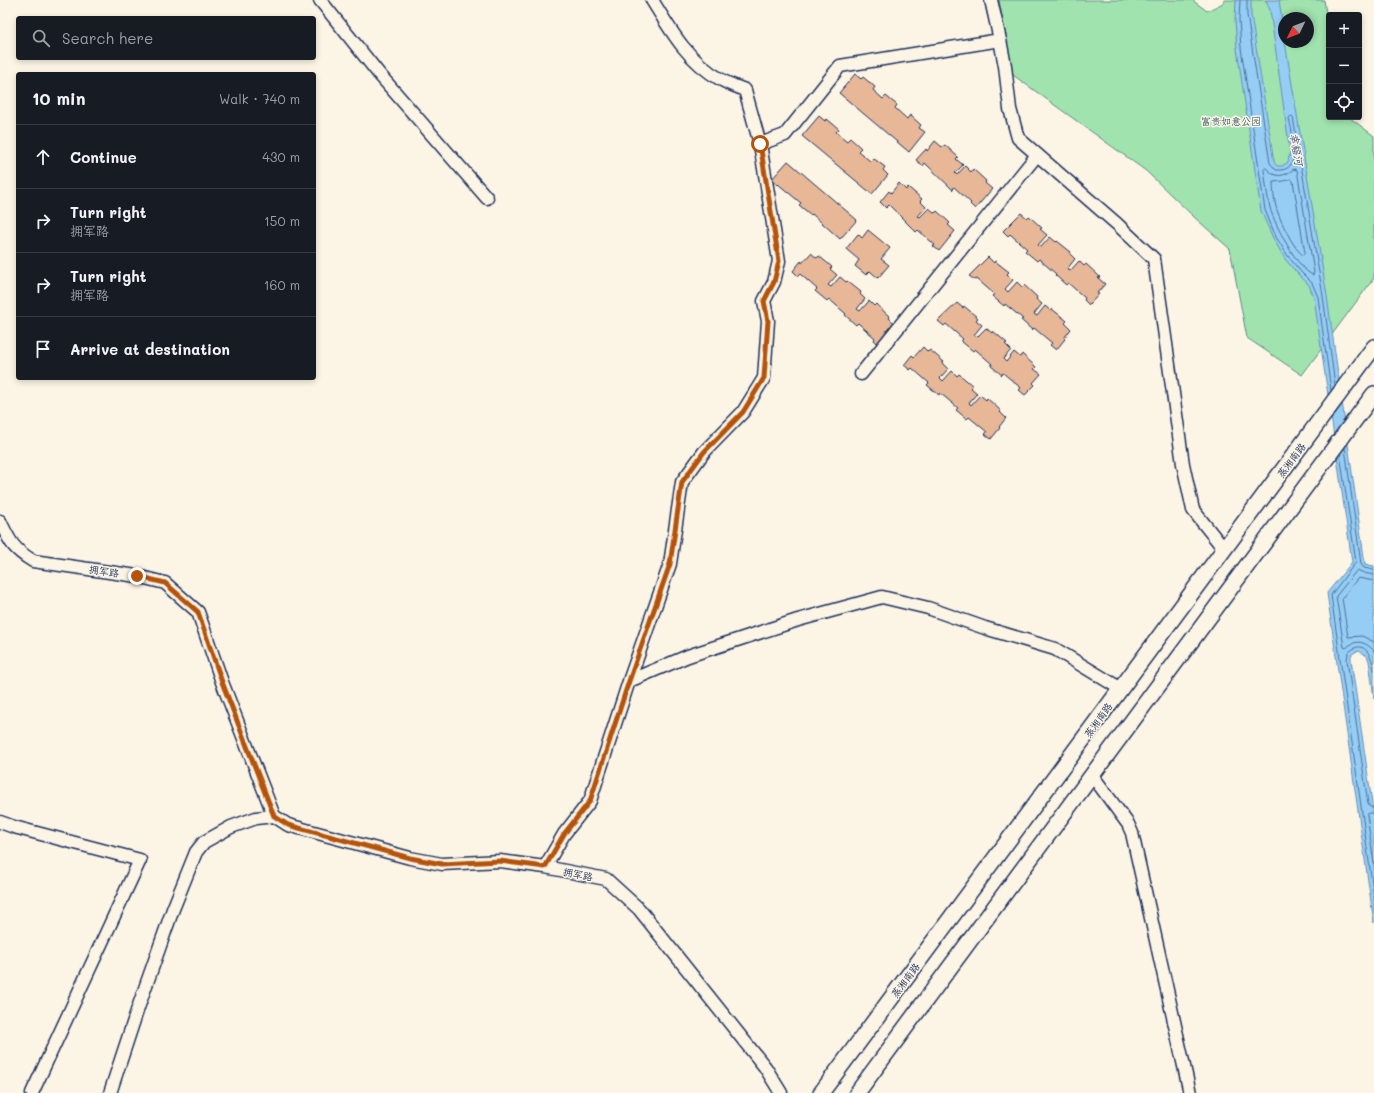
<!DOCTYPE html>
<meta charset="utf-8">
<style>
:root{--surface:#171b24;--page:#242831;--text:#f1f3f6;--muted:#9ea1a6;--line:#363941}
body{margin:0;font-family:Mali,"LXGW WenKai TC",sans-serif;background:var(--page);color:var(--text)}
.controls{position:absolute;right:12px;top:12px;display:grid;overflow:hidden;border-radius:4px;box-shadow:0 2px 6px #0003}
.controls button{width:36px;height:36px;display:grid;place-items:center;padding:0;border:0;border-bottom:1px solid var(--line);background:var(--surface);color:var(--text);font:20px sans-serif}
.compass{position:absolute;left:1278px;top:12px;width:36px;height:36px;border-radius:50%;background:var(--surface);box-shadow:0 2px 6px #0003;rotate:227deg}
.stop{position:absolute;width:12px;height:12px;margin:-9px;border:3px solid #b45309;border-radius:50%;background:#fff}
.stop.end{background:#b45309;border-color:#fff;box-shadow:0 1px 4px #0008}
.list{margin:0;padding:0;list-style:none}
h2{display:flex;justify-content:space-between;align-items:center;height:52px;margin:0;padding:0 16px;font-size:17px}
h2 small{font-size:13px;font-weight:400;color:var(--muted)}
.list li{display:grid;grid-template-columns:26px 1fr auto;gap:12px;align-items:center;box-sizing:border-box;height:64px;padding:0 16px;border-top:1px solid var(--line)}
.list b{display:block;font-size:15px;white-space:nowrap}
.list p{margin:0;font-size:13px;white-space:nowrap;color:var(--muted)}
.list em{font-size:13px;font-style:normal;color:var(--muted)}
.icon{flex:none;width:22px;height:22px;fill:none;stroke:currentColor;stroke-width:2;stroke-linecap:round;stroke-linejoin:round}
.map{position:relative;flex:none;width:1374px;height:1093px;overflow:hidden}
.search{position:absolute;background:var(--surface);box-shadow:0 2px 6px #0003;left:16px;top:16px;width:300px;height:44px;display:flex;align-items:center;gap:10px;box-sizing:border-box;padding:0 14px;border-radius:4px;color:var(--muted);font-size:15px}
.panel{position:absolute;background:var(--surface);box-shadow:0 2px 6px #0003;left:16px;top:72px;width:300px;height:308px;border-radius:4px}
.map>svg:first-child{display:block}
.park{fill:#a0e3ae;stroke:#5e8986;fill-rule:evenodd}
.water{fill:#95cdf4;stroke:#648eb8}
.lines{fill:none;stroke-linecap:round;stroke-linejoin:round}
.shore{stroke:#4c6e9a;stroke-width:1}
.building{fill:#e7b797;stroke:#1b2f5e}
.minor-casing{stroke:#1b2f5e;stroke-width:15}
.major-casing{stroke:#1b2f5e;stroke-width:18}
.minor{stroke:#fcf5e5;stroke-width:12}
.major{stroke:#fcf5e5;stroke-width:15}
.route{stroke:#b45309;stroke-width:5}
.labels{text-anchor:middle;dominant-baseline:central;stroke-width:3;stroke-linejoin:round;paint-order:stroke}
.park-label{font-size:10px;fill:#3c5c72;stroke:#fcf5e5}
.street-label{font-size:10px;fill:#1b2f5e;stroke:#fcf5e5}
.water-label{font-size:11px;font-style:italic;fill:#3a5684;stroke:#fcf5e5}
</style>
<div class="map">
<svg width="1374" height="1093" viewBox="0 0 1374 1093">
<rect width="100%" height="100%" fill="#fcf5e5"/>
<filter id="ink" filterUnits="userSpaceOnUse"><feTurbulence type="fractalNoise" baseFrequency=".025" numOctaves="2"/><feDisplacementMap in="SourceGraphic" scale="8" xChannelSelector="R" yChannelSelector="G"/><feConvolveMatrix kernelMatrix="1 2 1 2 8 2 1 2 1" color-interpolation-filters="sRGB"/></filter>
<g filter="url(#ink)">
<path class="park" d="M 999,0 L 1192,0 L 1207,11 L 1223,3 L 1224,0 L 1324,0 L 1329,32 L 1329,117 L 1349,117 L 1374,136 L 1374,278 L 1302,375 L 1247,338 L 1230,249 L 1194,217 L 1146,171 L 1013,75 ZM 1284,18 L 1308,18 L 1308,42 L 1284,42 Z"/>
<path class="water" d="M 1236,0 L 1251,0 L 1251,15 L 1274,162 L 1277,166 L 1282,166 L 1288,162 L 1290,152 L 1270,10 L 1266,0 L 1279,0 L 1284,33 L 1284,42 L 1285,42 L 1327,296 L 1365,564 L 1374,566 L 1374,698 L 1369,661 L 1367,656 L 1359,651 L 1355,652 L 1351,655 L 1351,660 L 1374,817 L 1374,923 L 1327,593 L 1352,562 L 1314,298 L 1309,285 L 1298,274 L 1285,259 L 1273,238 L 1261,211 L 1237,49 L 1235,20 Z"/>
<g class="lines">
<path class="shore" d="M 1240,0 L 1239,20 L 1241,48 L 1265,210 L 1276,237 L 1288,256 L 1301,272 L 1312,283 L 1318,297 L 1331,390
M 1247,0 L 1247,15 L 1270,163 L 1276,170 C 1304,173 1292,133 1289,118 L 1291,116 L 1293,117 L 1323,296 L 1335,385
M 1266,168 C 1269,170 1270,173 1273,174 C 1282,178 1288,173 1294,169 L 1297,170 L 1314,272 L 1313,275 C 1298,270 1274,223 1270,208 C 1267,196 1266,183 1264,170 Z
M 1291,179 L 1293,181 L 1305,253 L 1303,255 C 1294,250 1279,218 1276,207 C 1274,199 1273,189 1273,182 L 1284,181 Z
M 1345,448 L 1361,564 L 1364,568 L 1374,570
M 1340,454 L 1356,562 L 1331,595 L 1374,897
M 1374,575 L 1364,573 L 1357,570 L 1336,596 L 1344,647 L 1346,648 C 1356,639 1365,641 1374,651
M 1374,581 L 1358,578 L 1342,598 L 1348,637 L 1362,636 L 1374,642
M 1374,670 C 1372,656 1364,637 1348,653 L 1347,660 L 1368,804 L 1370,807 L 1374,808
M 1374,813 L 1369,813 L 1367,815 L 1374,864"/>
</g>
<path class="building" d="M 855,74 L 861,79 L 863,77 L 875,87 L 873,90 L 883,99 L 886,96 L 897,105 L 895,108 L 907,119 L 910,115 L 921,125 L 919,128 L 925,132 L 909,152 L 839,93 Z
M 819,116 L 825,121 L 827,119 L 839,129 L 836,132 L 847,141 L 850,138 L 861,148 L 858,151 L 870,161 L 873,158 L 885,167 L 883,170 L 888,175 L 872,194 L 802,136 Z
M 935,141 L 942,147 L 945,145 L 958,157 L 956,159 L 963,165 L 955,173 L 957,175 L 965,166 L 971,172 L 973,169 L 986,181 L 985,183 L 992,189 L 975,209 L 970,204 L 971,203 L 954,187 L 953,190 L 925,163 L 923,166 L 916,160 L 926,149 L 927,151 Z
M 788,161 L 857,220 L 840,239 L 812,214 L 811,215 L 799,205 L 801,203 L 778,184 L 777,185 L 771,180 Z
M 899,183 L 906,190 L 908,187 L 922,199 L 920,201 L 926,207 L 918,216 L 920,217 L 929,208 L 935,213 L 937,211 L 950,223 L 948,225 L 955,231 L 939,251 L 933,246 L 935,245 L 918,230 L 916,232 L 889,205 L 886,208 L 880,202 L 889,191 L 891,193 Z
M 1021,213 L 1027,218 L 1029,216 L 1042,228 L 1040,229 L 1047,235 L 1038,245 L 1041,247 L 1050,237 L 1056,242 L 1057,241 L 1071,252 L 1070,254 L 1075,259 L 1067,269 L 1070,271 L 1079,261 L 1084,266 L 1086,264 L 1100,277 L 1098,278 L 1105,284 L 1097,293 L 1099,294 L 1089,305 L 1084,300 L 1085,298 L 1068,283 L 1066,285 L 1055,275 L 1056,274 L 1039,259 L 1037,261 L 1025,251 L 1027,249 L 1010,234 L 1008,236 L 1003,231 Z
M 868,230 L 890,248 L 881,259 L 889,265 L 878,278 L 870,271 L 866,275 L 855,266 L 859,260 L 846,249 L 858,234 L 862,238 Z
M 811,253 L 817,258 L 819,256 L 832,267 L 830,269 L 837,275 L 828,285 L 831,287 L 840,277 L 846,282 L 847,281 L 861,292 L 860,294 L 865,299 L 857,309 L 860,311 L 869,301 L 874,306 L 876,304 L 890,317 L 889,318 L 895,324 L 879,345 L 874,340 L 875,338 L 858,323 L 856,325 L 845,315 L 846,314 L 829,299 L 827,301 L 815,291 L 817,289 L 800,274 L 798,276 L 793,271 L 801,261 L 802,263 Z
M 988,257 L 994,263 L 995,261 L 1009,272 L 1007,274 L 1013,280 L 1005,289 L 1008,292 L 1017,282 L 1022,287 L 1024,285 L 1037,297 L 1036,299 L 1042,304 L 1034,314 L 1037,316 L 1045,306 L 1051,311 L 1052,309 L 1067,321 L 1065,323 L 1071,329 L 1064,338 L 1065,339 L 1056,350 L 1050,345 L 1052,343 L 1034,328 L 1032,330 L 1021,320 L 1023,319 L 1005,304 L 1004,306 L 992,296 L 994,294 L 977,279 L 975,280 L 969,276 Z
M 957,303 L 963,308 L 964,306 L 978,318 L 976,320 L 982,325 L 974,335 L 977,337 L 986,328 L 992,333 L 993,331 L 1007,343 L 1005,344 L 1011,350 L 1003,359 L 1006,362 L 1014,352 L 1020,357 L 1022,354 L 1036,367 L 1034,369 L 1041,374 L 1033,383 L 1035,385 L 1025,395 L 1019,390 L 1021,388 L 1003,373 L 1002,375 L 991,366 L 992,364 L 975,349 L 973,351 L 961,341 L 963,339 L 946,324 L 944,326 L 938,321 Z
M 923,347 L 928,352 L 930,350 L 944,362 L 942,363 L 948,369 L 940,378 L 943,381 L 952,371 L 957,376 L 959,374 L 973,386 L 971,388 L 977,393 L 969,403 L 971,405 L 980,395 L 986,400 L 987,398 L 1001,411 L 1000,412 L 1006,418 L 999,427 L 1000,428 L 991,439 L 985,434 L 987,432 L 969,417 L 967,419 L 956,410 L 958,408 L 940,393 L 939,395 L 927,385 L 929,383 L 912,368 L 910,370 L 904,365 L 912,355 L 914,357 Z"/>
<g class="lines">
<g class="minor-casing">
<path id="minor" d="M 320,0 L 379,74 L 487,198
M 991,0 L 1000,40
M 760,144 L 785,135 L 840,66 L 1000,40 L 1005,66 L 1010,109 L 1018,138 L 1117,224 L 1154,259 L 1183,464 L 1193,510 L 1224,549
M 861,374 L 1037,155
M 0,521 C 10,542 13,549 33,561 L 137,576 L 165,583 L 198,612 L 222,682 L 274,816 L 288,825 L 410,858 L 442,864 L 500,861 L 545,867 L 606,879 L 639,909 L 765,1067 L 781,1093
M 629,681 L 688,656 L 798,620 L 882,597 L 928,608 L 985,628 L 1055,649 L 1121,689
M 1092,775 L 1128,824 L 1132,833 L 1190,1093
M 0,822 L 14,827 L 140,860 L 32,1093
M 545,867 L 564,834 L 590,801 L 629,681 L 670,564 L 682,482 L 704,452 L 743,412 L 764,378 L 768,321 L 764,301 L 774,282 L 779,261 L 760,144 L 745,90 C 737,87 728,84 720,79 C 687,60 671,31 652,0
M 110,1093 L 138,1008 L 173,909 L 196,852 L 204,842 L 231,827 L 256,818 L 274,816"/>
</g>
<g class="major-casing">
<path id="major" d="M 821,1093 L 1374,347
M 857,1093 L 1374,394"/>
</g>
<use href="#minor" class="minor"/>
<use href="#major" class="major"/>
</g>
</g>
<g class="lines" filter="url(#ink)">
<path class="route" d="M 137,576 L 165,583 L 198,612 L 222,682 L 274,816 L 288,825 L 410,858 L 442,864 L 500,861 L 545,867 L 564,834 L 590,801 L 629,681 L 670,564 L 682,482 L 704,452 L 743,412 L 764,378 L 768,321 L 764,301 L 774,282 L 779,261 L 760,144"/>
</g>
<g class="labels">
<g class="park-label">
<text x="1231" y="121">富贵如意公园</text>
</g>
<g class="street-label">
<text transform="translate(1291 460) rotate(-53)">蒸湘南路</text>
<text transform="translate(104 571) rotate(8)">拥军路</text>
<text transform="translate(1098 720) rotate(-54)">蒸湘南路</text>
<text transform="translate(578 874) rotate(11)">拥军路</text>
<text transform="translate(905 980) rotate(-53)">蒸湘南路</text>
</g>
<g class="water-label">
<text transform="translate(1297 149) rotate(81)">幸福河</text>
</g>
</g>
</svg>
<div class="controls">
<button>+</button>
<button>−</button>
<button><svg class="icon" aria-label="locate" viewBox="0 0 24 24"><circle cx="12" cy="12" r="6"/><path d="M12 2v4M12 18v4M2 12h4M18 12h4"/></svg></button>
</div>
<svg class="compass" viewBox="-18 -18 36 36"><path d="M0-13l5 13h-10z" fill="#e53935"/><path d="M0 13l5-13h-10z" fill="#9ea1a6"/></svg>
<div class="stop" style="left:760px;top:144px"></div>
<div class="stop end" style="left:137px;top:576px"></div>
<div class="search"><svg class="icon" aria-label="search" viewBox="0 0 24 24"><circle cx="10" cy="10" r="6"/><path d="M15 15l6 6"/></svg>Search here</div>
<section class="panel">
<h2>10 min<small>Walk · 740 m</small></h2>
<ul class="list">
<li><svg class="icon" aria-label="ahead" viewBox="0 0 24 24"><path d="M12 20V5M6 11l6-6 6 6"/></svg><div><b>Continue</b></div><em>430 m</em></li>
<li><svg class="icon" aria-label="right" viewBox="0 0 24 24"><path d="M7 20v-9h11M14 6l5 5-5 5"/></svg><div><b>Turn right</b><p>拥军路</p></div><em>150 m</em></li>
<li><svg class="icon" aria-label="right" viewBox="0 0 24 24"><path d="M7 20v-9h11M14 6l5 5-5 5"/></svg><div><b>Turn right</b><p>拥军路</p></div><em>160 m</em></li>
<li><svg class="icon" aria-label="arrive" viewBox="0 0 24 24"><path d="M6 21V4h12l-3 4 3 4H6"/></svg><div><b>Arrive at destination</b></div></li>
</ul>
</section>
</div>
